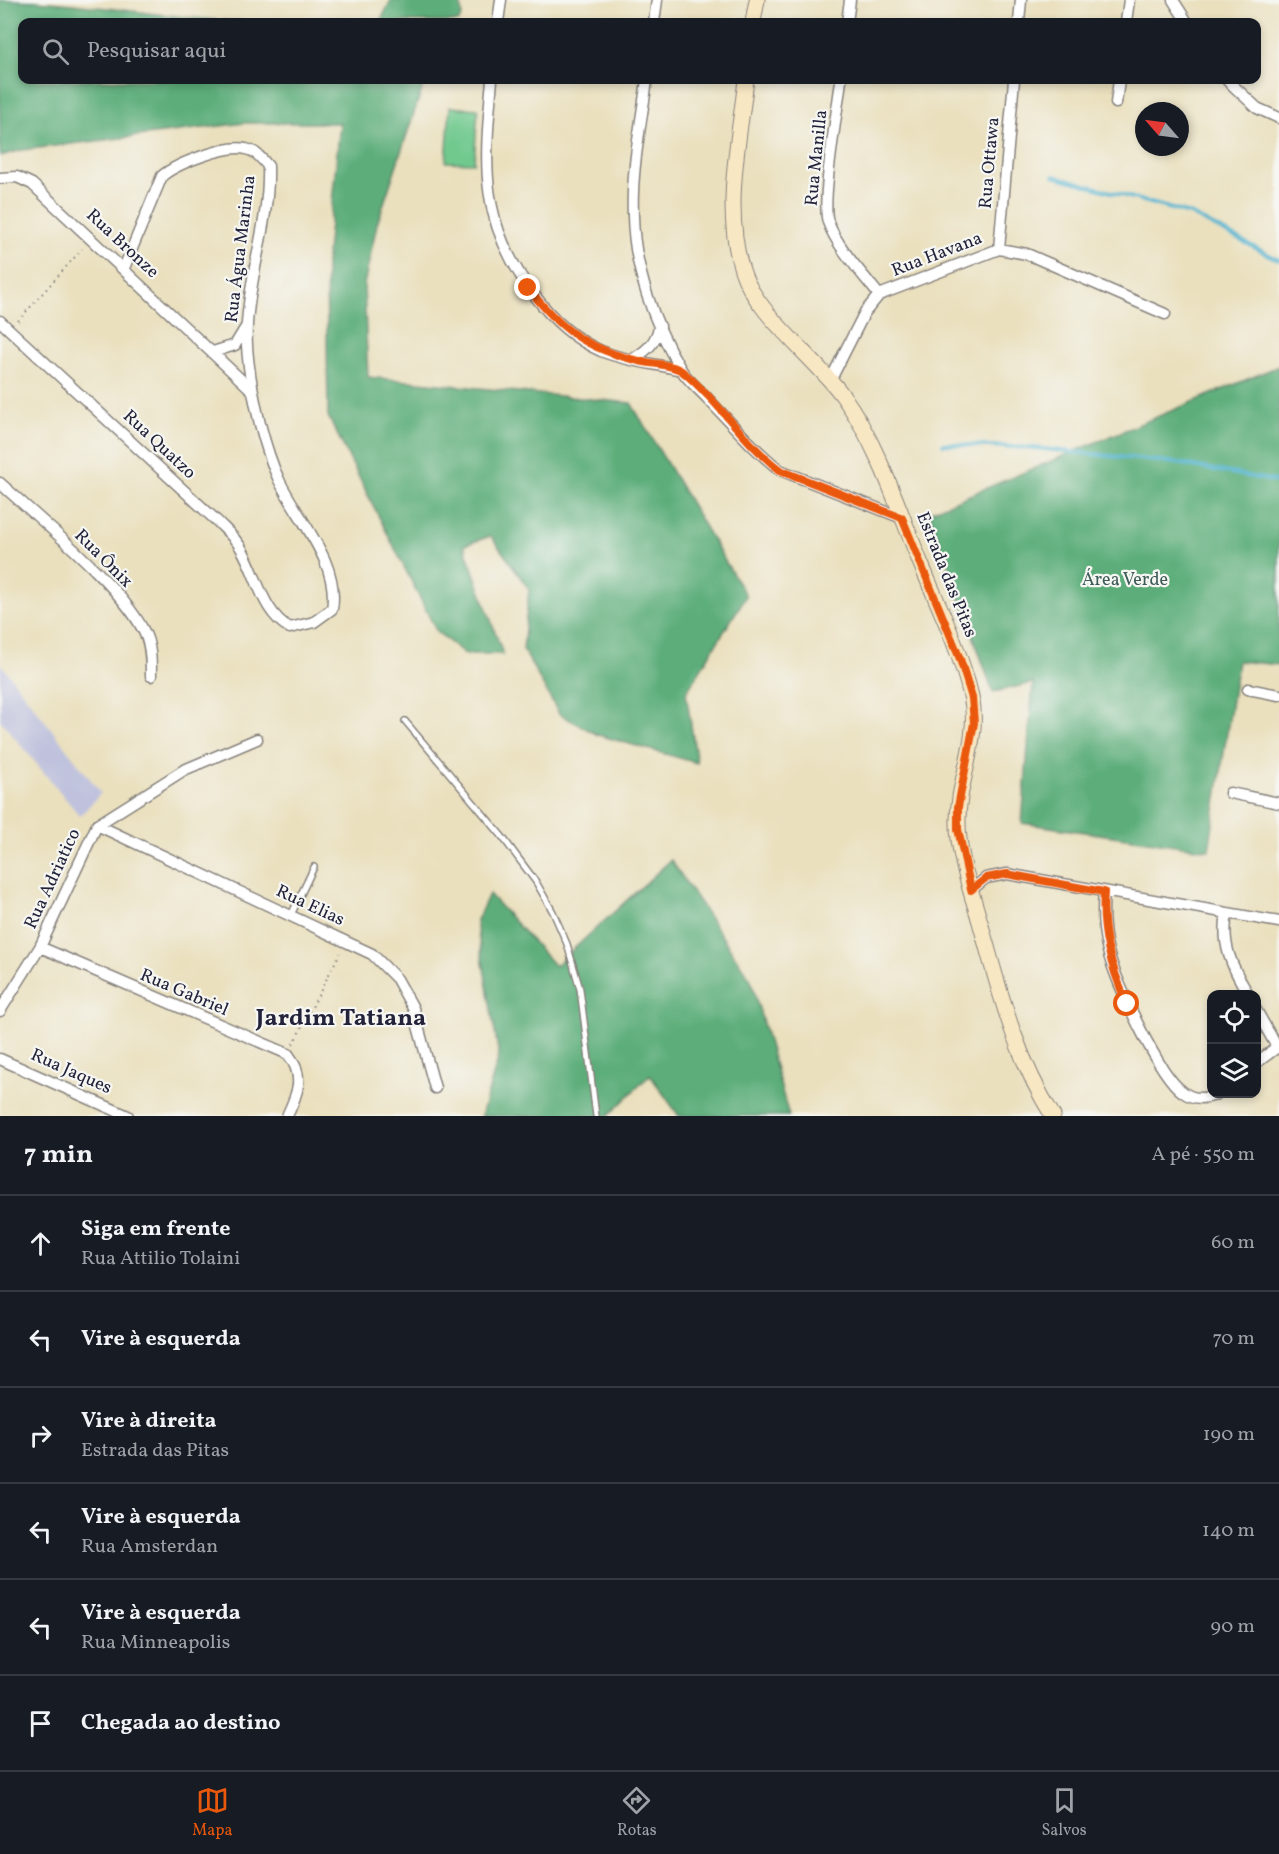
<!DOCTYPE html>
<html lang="pt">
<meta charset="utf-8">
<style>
:root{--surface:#171b24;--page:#20242c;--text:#f1f3f6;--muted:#9ea1a6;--line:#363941;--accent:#ea580c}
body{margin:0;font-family:Vollkorn,serif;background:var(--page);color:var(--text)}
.controls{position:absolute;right:18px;bottom:18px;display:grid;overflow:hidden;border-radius:12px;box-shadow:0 3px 9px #0003}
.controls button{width:54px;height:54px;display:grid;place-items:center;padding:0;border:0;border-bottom:2px solid var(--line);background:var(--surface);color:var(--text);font:30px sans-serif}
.compass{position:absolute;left:1135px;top:102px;width:54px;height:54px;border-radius:50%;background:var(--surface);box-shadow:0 3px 9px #0003;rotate:298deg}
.stop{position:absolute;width:18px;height:18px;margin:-14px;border:4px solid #ea580c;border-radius:50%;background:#fff}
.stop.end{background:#ea580c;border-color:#fff;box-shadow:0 2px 6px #0008}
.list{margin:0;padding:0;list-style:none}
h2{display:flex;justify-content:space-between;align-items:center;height:78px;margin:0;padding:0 24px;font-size:26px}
h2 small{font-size:20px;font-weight:400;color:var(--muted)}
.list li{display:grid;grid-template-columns:39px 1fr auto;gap:18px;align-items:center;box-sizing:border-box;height:96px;padding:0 24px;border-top:2px solid var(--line)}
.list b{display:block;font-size:22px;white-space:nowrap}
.list p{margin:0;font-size:20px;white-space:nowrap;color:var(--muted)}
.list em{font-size:20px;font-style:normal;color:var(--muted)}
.icon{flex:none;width:33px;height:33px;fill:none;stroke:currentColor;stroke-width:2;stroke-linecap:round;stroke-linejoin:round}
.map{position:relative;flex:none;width:1279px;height:1116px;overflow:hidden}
.search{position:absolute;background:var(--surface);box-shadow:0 3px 9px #0003;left:18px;right:18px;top:18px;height:66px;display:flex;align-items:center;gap:15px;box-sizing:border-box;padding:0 21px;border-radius:12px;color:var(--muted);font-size:22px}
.sheet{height:654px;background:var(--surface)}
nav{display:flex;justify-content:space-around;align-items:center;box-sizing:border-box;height:84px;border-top:2px solid var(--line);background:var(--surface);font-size:16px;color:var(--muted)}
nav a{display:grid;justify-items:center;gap:3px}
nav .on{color:var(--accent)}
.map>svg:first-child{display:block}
.industrial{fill:#c0c2dd}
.green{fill:#71c98e;stroke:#4a7664;stroke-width:1.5}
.forest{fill:#5cad79;stroke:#3f685a;stroke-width:1.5}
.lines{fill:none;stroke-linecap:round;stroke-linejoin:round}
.stream{stroke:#4fb2ce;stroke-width:4}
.service-casing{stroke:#86817c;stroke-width:8}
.minor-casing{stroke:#86817c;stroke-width:13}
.secondary-casing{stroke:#86817c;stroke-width:17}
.path{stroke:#86817c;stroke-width:2;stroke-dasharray:1.5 4.5;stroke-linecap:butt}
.service{stroke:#fff;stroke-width:5}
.minor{stroke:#fff;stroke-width:10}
.secondary{stroke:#f8e7c3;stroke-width:15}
.route{stroke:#ea580c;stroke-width:8}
.labels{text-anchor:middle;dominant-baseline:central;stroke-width:4.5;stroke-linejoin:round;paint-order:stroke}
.street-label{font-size:18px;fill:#22223b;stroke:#f6f6f2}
.park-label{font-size:18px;fill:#3e5c58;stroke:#f6f6f2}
.district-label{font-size:24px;font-weight:bold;fill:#22223b;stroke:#f6f6f2}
</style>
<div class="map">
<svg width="1279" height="1116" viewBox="0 0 1279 1116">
<rect width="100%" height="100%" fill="#f6f6f2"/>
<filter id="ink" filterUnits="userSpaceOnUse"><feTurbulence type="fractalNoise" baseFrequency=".0167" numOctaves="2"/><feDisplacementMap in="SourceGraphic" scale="12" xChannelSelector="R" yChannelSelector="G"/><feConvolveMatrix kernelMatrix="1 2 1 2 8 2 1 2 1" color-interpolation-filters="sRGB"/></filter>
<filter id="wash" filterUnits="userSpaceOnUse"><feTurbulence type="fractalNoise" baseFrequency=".008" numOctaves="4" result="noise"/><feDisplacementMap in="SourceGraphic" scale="24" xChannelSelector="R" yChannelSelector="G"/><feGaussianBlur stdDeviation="1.35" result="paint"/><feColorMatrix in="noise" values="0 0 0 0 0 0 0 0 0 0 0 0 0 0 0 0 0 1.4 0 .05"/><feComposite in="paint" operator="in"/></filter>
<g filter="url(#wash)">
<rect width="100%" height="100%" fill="#eae0be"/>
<path class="industrial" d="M 0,663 L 101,793 L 80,816 L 0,720 Z"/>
<path class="green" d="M 450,107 L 478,109 L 474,163 L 446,162 Z"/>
<path class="forest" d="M 0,0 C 87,0 171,21 258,22 L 22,22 L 22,80 L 425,80 L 377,224 L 364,285 L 368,377 L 631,403 L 746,596 L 686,693 L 697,763 L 598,735 L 559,714 L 523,649 L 529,589 L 491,536 L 464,545 L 503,654 L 465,654 L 437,632 L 328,416 L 326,263 L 340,123 L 245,123 L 22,150 L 0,156 Z
M 391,0 L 460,0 L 462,15 L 458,22 L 380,22 Z
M 1279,366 L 1279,665 L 1238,661 L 1209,850 L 1022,823 L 1033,683 L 993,692 L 929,512 Z
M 671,860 L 751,980 L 789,1116 L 679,1116 L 650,1075 L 608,1116 L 481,1116 L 499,1056 L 476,922 L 489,894 L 555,966 Z"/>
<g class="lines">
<path class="stream" d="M 1054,176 L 1190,214 L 1279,260
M 943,444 L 1034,448 L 1177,463 L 1279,482"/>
</g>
</g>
<g filter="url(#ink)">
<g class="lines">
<g class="service-casing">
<path id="service" d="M 405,721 L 501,835 L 536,882 L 553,912 L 567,944 L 580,989 L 596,1116
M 291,915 L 314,867"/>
</g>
<g class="minor-casing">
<path id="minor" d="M 1173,0 L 1187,22
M 498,22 L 501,0
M 654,22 L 657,0
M 847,22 L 850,0
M 1019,22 L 1021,0
M 1126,22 L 1129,0
M 492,80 C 484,167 479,223 535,296 C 553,320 574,339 601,351 C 626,361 656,364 681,370
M 647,80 C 641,124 631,171 633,216 C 634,268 654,324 680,368 C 687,380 699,389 708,399 C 731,423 753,449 780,470 L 902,518
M 841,80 C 838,108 821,201 828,222 C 838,249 862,273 879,295
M 1227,80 L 1257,108 L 1279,118
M 1116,103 L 1119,80
M 0,178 L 17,177 L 32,184 L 253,391
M 999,249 L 1014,80
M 0,321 L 219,523 C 227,531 236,539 241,548 C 257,574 262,613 290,628 L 314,622 L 332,609 C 340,562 298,520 279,480 C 271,463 265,443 260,424 C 253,395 245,354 247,324 C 250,271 270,219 268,166 C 261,158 256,151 246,149 C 227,144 176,164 162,176 L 124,268
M 213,352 L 235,345 L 246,327
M 633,359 C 648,350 655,343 660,326
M 830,381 L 865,312 L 879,295 L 999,249 L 1027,254 L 1165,314
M 0,483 C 40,520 126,589 146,636 C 151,648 151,663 151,676
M 1248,689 L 1279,695
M 1230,793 L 1279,803
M 97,825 L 372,954 L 397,979 L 413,1008 L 435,1088
M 971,890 L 986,878 L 1007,874 L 1279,922
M 1104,892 C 1102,912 1103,931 1108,951 C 1115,981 1159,1076 1183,1092 C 1193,1100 1206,1099 1217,1094
M 1227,913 C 1221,945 1232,967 1248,994
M 40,947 L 288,1054 C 305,1076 298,1093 287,1116
M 1256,1010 L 1277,1047
M 0,1011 L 40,947 L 97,825 L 184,770 L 257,739
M 0,1059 L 128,1116
M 1256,1063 L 1279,1046"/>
</g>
<g class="secondary-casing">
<path id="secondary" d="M 753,22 L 757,0
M 746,80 C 739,140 723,210 742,270 C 756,315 814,356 843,396 C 878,445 898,508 921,564 C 939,607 960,650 971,696 C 981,738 957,781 958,823 C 958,855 971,891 980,922 C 999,989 1015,1056 1053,1116"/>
</g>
<path class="path" d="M 18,321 L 82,249
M 293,1044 L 340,953"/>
<use href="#service" class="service"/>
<use href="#minor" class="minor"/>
<use href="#secondary" class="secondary"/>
</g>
</g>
<g class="lines" filter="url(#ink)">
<path class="route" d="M 528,288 C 561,330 587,349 639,361 C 651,364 674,364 683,372 C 719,401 743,442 780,470 L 902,518 L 960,659 L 972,698 L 974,723 L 958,807 L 958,829 L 971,890 L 986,878 L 1007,874 L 1104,892 C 1101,932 1111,967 1127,1004"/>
</g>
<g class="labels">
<g class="street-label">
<text transform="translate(817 158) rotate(-84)">Rua Manilla</text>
<text transform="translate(990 163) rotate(-85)">Rua Ottawa</text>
<text transform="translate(122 244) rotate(43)">Rua Bronze</text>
<text transform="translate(241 249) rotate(-83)">Rua Água Marinha</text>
<text transform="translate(937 255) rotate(-21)">Rua Havana</text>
<text transform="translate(159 445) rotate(43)">Rua Quatzo</text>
<text transform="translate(103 559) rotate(45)">Rua Ônix</text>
<text transform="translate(946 575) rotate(68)">Estrada das Pitas</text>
<text transform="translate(53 879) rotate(-65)">Rua Adriatico</text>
<text transform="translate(310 906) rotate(25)">Rua Elias</text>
<text transform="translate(184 993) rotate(23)">Rua Gabriel</text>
<text transform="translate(71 1072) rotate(24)">Rua Jaques</text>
</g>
<g class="park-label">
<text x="1125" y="580">Área Verde</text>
</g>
<g class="district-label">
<text x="341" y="1019">Jardim Tatiana</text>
</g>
</g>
</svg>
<div class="controls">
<button><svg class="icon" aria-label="locate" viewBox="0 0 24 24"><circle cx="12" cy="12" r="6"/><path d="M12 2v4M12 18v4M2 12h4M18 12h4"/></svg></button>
<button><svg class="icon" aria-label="layers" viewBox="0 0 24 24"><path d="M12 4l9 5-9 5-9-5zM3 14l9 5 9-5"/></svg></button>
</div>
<svg class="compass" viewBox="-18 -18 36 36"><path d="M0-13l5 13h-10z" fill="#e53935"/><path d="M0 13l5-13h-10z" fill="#9ea1a6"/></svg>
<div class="stop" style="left:1127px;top:1004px"></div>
<div class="stop end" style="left:528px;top:288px"></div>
<div class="search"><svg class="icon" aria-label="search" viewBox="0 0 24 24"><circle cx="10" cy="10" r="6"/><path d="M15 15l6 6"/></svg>Pesquisar aqui</div>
</div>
<section class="sheet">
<h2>7 min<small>A pé · 550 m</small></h2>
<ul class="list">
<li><svg class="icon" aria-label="ahead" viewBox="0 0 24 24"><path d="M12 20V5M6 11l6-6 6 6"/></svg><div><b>Siga em frente</b><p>Rua Attilio Tolaini</p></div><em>60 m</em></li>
<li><svg class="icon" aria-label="left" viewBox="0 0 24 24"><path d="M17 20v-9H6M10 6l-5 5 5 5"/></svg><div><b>Vire à esquerda</b></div><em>70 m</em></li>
<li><svg class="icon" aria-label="right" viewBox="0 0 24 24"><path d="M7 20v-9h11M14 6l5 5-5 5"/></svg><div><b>Vire à direita</b><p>Estrada das Pitas</p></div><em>190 m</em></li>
<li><svg class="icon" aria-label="left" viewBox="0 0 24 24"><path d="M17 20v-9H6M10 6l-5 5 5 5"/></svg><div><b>Vire à esquerda</b><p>Rua Amsterdan</p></div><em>140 m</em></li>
<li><svg class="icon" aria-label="left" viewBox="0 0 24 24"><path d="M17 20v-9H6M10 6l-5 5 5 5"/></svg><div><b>Vire à esquerda</b><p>Rua Minneapolis</p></div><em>90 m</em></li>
<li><svg class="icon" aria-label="arrive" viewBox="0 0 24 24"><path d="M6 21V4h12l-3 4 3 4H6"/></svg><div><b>Chegada ao destino</b></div></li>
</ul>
</section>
<nav>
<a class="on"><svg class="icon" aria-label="map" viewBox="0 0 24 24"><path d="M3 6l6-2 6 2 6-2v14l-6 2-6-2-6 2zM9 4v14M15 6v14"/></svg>Mapa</a>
<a><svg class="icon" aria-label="directions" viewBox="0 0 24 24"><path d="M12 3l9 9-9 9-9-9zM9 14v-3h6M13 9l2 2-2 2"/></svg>Rotas</a>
<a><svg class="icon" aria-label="saved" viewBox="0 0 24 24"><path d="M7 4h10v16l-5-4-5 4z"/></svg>Salvos</a>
</nav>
